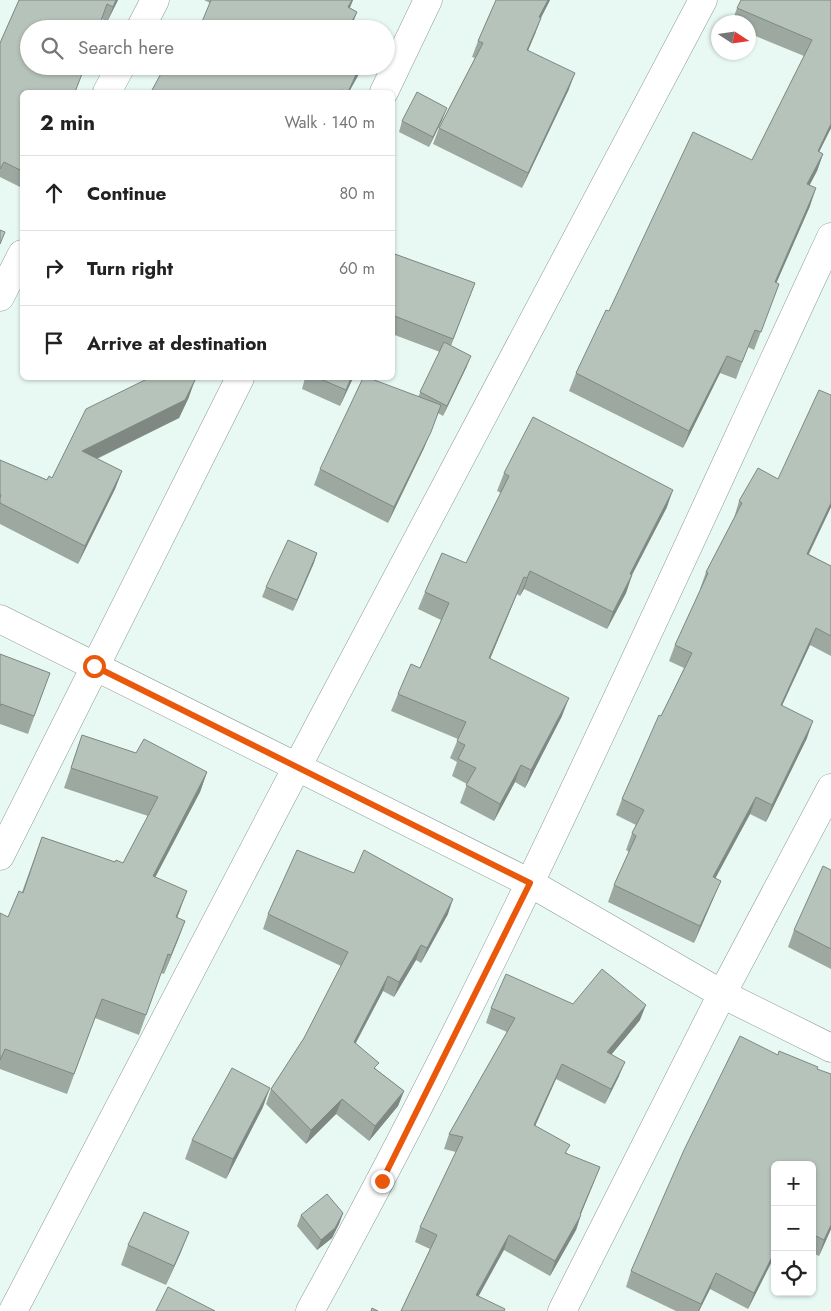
<!DOCTYPE html>
<meta charset="utf-8">
<style>
:root{--surface:#fff;--page:#f6f6f6;--text:#222;--muted:#767676;--line:#e0e0e0}
body{margin:0;font-family:Jost,sans-serif;background:var(--page);color:var(--text)}
.controls{position:absolute;right:15px;bottom:15px;display:grid;overflow:hidden;border-radius:8px;box-shadow:0 1px 4px #0004}
.controls button{width:45px;height:45px;display:grid;place-items:center;padding:0;border:0;border-bottom:1px solid var(--line);background:var(--surface);color:var(--text);font:25px sans-serif}
.compass{position:absolute;left:711px;top:15px;width:45px;height:45px;border-radius:50%;background:var(--surface);box-shadow:0 1px 4px #0004;rotate:102deg}
.stop{position:absolute;width:15px;height:15px;margin:-11px;border:4px solid #ea580c;border-radius:50%;background:#fff}
.stop.end{background:#ea580c;border-color:#fff;box-shadow:0 1px 5px #0008}
.list{margin:0;padding:0;list-style:none}
h2{display:flex;justify-content:space-between;align-items:center;height:65px;margin:0;padding:0 20px;font-size:21px}
h2 small{font-size:16px;font-weight:400;color:var(--muted)}
.list li{display:grid;grid-template-columns:32px 1fr auto;gap:15px;align-items:center;box-sizing:border-box;height:75px;padding:0 20px;border-top:1px solid var(--line)}
.list b{display:block;font-size:19px;white-space:nowrap}
.list em{font-size:16px;font-style:normal;color:var(--muted)}
.icon{flex:none;width:28px;height:28px;fill:none;stroke:currentColor;stroke-width:2;stroke-linecap:round;stroke-linejoin:round}
.map{position:relative;flex:none;width:831px;height:1311px;overflow:hidden}
.search{position:absolute;background:var(--surface);box-shadow:0 1px 4px #0004;left:20px;top:20px;width:375px;height:55px;display:flex;align-items:center;gap:12px;box-sizing:border-box;padding:0 18px;border-radius:28px;color:var(--muted);font-size:19px}
.panel{position:absolute;background:var(--surface);box-shadow:0 1px 4px #0004;left:20px;top:90px;width:375px;height:290px;border-radius:8px}
.map>svg:first-child{display:block}
.lines{fill:none;stroke-linecap:round;stroke-linejoin:round}
.minor-casing{stroke:#8b9a96;stroke-width:29}
.minor{stroke:#fff;stroke-width:28}
.wall{fill:#9da8a1}
.shaded-wall{fill:#7f8883}
.building{fill:#b6c3bb;stroke:#7f8883}
.route{stroke:#ea580c;stroke-width:6}
</style>
<div class="map">
<svg width="831" height="1311" viewBox="0 0 831 1311">
<rect width="100%" height="100%" fill="#e8f9f4"/>
<g class="lines">
<g class="minor-casing">
<path id="minor" d="M 140,29 L 155,0
M 107,92 L 121,66
M 384,92 L 428,0
M 0,297 L 22,254
M 0,619 L 530,883 L 722,994 L 831,1048
M 0,856 L 240,378
M 13,1311 L 297,767 L 703,0
M 310,1311 C 502,963 663,598 831,237
M 562,1311 L 722,994 L 831,788"/>
</g>
<use href="#minor" class="minor"/>
</g>
<path class="wall" d="M 19,0 L 118,0 L 107,22 L 102,19 L 75,92 L 22,92 L 22,188 L 0,177 L 0,43 Z
M 204,0 L 353,0 L 350,8 L 357,12 L 351,27 L 210,3 Z
M 496,0 L 550,0 L 541,18 L 535,34 L 528,50 L 569,89 L 522,188 L 433,144 L 439,128 L 475,58 L 472,57 L 478,41 Z
M 831,0 L 831,128 L 819,152 L 823,154 L 817,171 L 809,185 L 810,206 L 776,283 L 779,284 L 754,350 L 748,347 L 736,379 L 720,373 L 683,448 L 569,391 L 576,373 L 609,311 L 752,160 L 804,56 L 748,33 L 748,22 L 732,22 L 737,8 Z
M 443,118 L 429,147 L 399,132 L 402,121 Z
M 392,253 L 475,283 L 451,346 L 467,366 L 443,416 L 438,413 L 424,448 L 388,523 L 314,485 L 320,469 L 418,397 L 440,352 L 392,334 Z
M 305,378 L 353,378 L 340,406 L 302,389 Z
M 831,395 L 831,507 L 809,554 L 831,566 L 831,656 L 810,645 L 782,705 L 807,738 L 766,822 L 750,814 L 715,878 L 714,897 L 694,943 L 608,902 L 614,885 L 629,852 L 626,850 L 632,833 L 636,825 L 616,815 L 622,799 L 684,668 L 669,661 L 675,645 L 701,589 L 700,589 L 706,572 L 734,518 L 739,501 L 778,479 Z
M 189,397 L 179,418 L 97,459 L 122,471 L 115,489 L 78,564 L 0,524 L 0,460 L 47,480 L 52,478 Z
M 504,473 L 667,507 L 632,575 L 626,593 L 607,629 L 524,589 L 520,596 L 517,594 L 490,658 L 562,716 L 525,788 L 515,782 L 494,821 L 460,803 L 467,784 L 452,776 L 457,762 L 450,758 L 458,739 L 391,711 L 398,694 L 420,668 L 441,620 L 418,609 L 425,592 L 466,563 L 501,493 L 497,491 Z
M 317,553 L 293,611 L 262,597 L 266,587 Z
M 0,654 L 50,673 L 28,734 L 0,724 Z
M 82,735 L 136,753 L 207,772 L 200,792 L 155,877 L 180,910 L 177,918 L 185,921 L 164,974 L 161,973 L 139,1035 L 95,1018 L 67,1094 L 0,1069 L 0,913 L 8,917 L 22,892 L 42,837 L 115,862 L 123,863 L 148,816 L 64,788 Z
M 831,870 L 831,969 L 788,947 L 794,930 Z
M 268,914 L 448,914 L 421,963 L 416,960 L 394,997 L 383,991 L 356,1043 L 376,1069 L 404,1091 L 398,1106 L 369,1141 L 336,1114 L 306,1144 L 266,1104 L 271,1089 L 304,1038 L 341,966 L 263,929 Z
M 573,1004 L 640,1020 L 611,1055 L 619,1076 L 605,1104 L 556,1079 L 535,1125 L 567,1153 L 594,1182 L 581,1214 L 576,1230 L 550,1276 L 504,1250 L 401,1311 L 430,1249 L 415,1242 L 420,1227 L 456,1152 L 444,1149 L 449,1134 L 507,1032 L 486,1023 L 491,1008 Z
M 778,1055 L 817,1069 L 831,1229 L 819,1256 L 812,1253 L 812,1165 L 775,1255 L 748,1309 L 710,1289 L 699,1311 L 676,1311 L 626,1287 L 631,1271 Z
M 263,1107 L 226,1179 L 185,1159 L 192,1140 Z
M 343,1213 L 339,1224 L 332,1238 L 317,1250 L 297,1226 L 301,1215 Z
M 128,1245 L 181,1252 L 166,1285 L 121,1265 Z"/>
<path class="shaded-wall" d="M 116,0 L 118,0 L 107,22 L 113,7 Z
M 352,0 L 353,0 L 343,22 L 348,7 Z
M 548,0 L 550,0 L 533,33 L 539,17 Z
M 357,12 L 351,27 L 350,29 L 348,29 Z
M 541,18 L 535,34 L 522,65 L 527,50 Z
M 360,66 L 361,66 L 358,76 L 349,92 L 347,92 Z
M 575,73 L 569,89 L 522,188 L 528,173 Z
M 447,108 L 443,118 L 429,147 L 433,137 Z
M 831,124 L 831,128 L 811,168 L 818,151 Z
M 823,154 L 817,171 L 801,202 L 807,184 Z
M 816,188 L 810,206 L 769,300 L 775,282 Z
M 471,356 L 467,366 L 443,416 L 447,406 Z
M 727,356 L 720,373 L 683,448 L 689,431 Z
M 351,378 L 353,378 L 340,406 L 346,390 Z
M 195,380 L 189,397 L 179,418 L 75,469 L 82,451 Z
M 441,405 L 424,448 L 388,523 L 394,507 Z
M 122,471 L 115,489 L 78,564 L 85,546 Z
M 673,490 L 667,507 L 623,592 L 630,574 Z
M 831,503 L 831,507 L 801,570 L 807,554 Z
M 317,553 L 314,563 L 293,611 L 297,600 Z
M 530,571 L 524,589 L 520,596 L 527,578 Z
M 632,575 L 626,593 L 607,629 L 613,612 Z
M 524,577 L 517,594 L 483,676 L 489,658 Z
M 816,628 L 810,645 L 775,721 L 781,705 Z
M 569,698 L 562,716 L 525,788 L 531,770 Z
M 813,721 L 807,738 L 766,822 L 772,805 Z
M 521,765 L 515,782 L 494,821 L 500,804 Z
M 207,772 L 200,792 L 146,895 L 153,876 Z
M 756,797 L 750,814 L 707,894 L 713,877 Z
M 721,881 L 714,897 L 694,943 L 700,926 Z
M 187,891 L 180,910 L 169,937 L 176,917 Z
M 453,899 L 448,914 L 421,963 L 427,948 Z
M 185,921 L 178,940 L 164,974 L 171,955 Z
M 421,945 L 416,960 L 394,997 L 399,982 Z
M 388,976 L 383,991 L 348,1057 L 354,1042 Z
M 646,1005 L 640,1020 L 601,1067 L 607,1052 Z
M 625,1062 L 619,1076 L 605,1104 L 611,1089 Z
M 562,1064 L 556,1079 L 529,1140 L 534,1125 Z
M 270,1088 L 263,1107 L 226,1179 L 233,1159 Z
M 404,1091 L 398,1106 L 369,1141 L 375,1126 Z
M 342,1099 L 336,1114 L 306,1144 L 311,1130 Z
M 600,1167 L 594,1182 L 577,1223 L 581,1215 L 576,1230 L 550,1276 L 555,1261 L 580,1214 Z
M 343,1213 L 339,1224 L 332,1238 L 317,1250 L 321,1240 Z
M 831,1225 L 831,1229 L 819,1256 L 824,1240 Z
M 189,1232 L 181,1252 L 166,1285 L 174,1266 Z
M 509,1235 L 504,1250 L 471,1310 L 476,1295 Z
M 775,1251 L 775,1255 L 748,1309 L 754,1293 Z
M 716,1273 L 710,1289 L 699,1311 L 698,1311 Z"/>
<path class="building" d="M 19,0 L 116,0 L 113,7 L 107,4 L 98,29 L 29,29 L 29,66 L 85,66 L 75,92 L 22,92 L 22,171 L 4,162 L 0,169 L 0,43 Z
M 211,0 L 352,0 L 348,7 L 357,12 L 348,29 L 199,29 Z
M 496,0 L 548,0 L 539,17 L 541,18 L 527,50 L 575,73 L 528,173 L 439,128 L 483,43 L 478,41 Z
M 741,0 L 831,0 L 831,124 L 818,151 L 823,154 L 807,184 L 816,188 L 775,282 L 779,284 L 761,332 L 755,330 L 742,362 L 727,356 L 689,431 L 576,373 L 606,310 L 609,311 L 693,132 L 752,160 L 812,40 L 737,8 Z
M 165,66 L 360,66 L 348,92 L 342,90 L 341,92 L 151,92 Z
M 417,92 L 447,108 L 433,137 L 402,121 Z
M 0,230 L 5,232 L 0,244 Z
M 392,253 L 475,283 L 453,339 L 392,315 Z
M 444,342 L 471,356 L 447,406 L 420,392 Z
M 149,378 L 191,378 L 195,380 L 185,400 L 82,451 L 122,471 L 85,546 L 0,503 L 0,498 L 1,495 L 0,494 L 0,460 L 47,480 L 49,476 L 52,478 L 86,409 Z
M 318,378 L 351,378 L 346,390 Z
M 363,378 L 369,378 L 441,405 L 431,432 L 394,507 L 320,469 Z
M 819,390 L 831,395 L 831,503 L 807,554 L 831,566 L 831,636 L 816,628 L 781,705 L 813,721 L 772,805 L 756,797 L 713,877 L 721,881 L 700,926 L 614,885 L 636,836 L 632,833 L 644,810 L 622,799 L 659,715 L 661,716 L 692,653 L 675,645 L 708,573 L 706,572 L 742,503 L 739,501 L 758,468 L 778,479 Z
M 533,417 L 673,490 L 630,574 L 632,575 L 613,612 L 530,571 L 527,578 L 524,577 L 489,658 L 569,698 L 531,770 L 521,765 L 500,804 L 466,785 L 476,768 L 458,759 L 465,745 L 457,741 L 466,722 L 398,694 L 411,664 L 420,668 L 449,603 L 425,592 L 442,553 L 466,563 L 509,476 L 504,473 Z
M 288,540 L 317,553 L 297,600 L 266,587 Z
M 0,654 L 50,673 L 34,716 L 1,704 L 0,706 Z
M 82,735 L 136,753 L 144,739 L 207,772 L 153,876 L 187,891 L 176,917 L 185,921 L 171,955 L 168,954 L 146,1015 L 102,999 L 74,1074 L 5,1049 L 0,1060 L 0,913 L 8,917 L 19,891 L 23,893 L 42,837 L 115,862 L 116,860 L 123,863 L 158,797 L 71,768 Z
M 297,850 L 354,873 L 364,850 L 453,899 L 427,948 L 421,945 L 399,982 L 388,976 L 354,1042 L 379,1063 L 374,1068 L 404,1091 L 375,1126 L 342,1099 L 311,1130 L 271,1089 L 304,1038 L 348,952 L 268,914 Z
M 823,866 L 831,870 L 831,949 L 794,930 Z
M 602,969 L 646,1005 L 607,1052 L 625,1062 L 611,1089 L 562,1064 L 534,1125 L 570,1145 L 565,1153 L 600,1167 L 580,1214 L 581,1215 L 555,1261 L 509,1235 L 476,1295 L 505,1309 L 504,1311 L 401,1311 L 437,1235 L 420,1227 L 463,1137 L 449,1134 L 515,1018 L 491,1008 L 506,974 L 573,1004 Z
M 740,1036 L 778,1055 L 779,1051 L 818,1067 L 817,1069 L 831,1074 L 831,1225 L 824,1240 L 812,1234 L 812,1165 L 775,1165 L 775,1251 L 754,1293 L 716,1273 L 701,1304 L 631,1271 L 684,1150 Z
M 232,1068 L 270,1088 L 233,1159 L 192,1140 Z
M 327,1194 L 343,1213 L 335,1228 L 321,1240 L 301,1215 Z
M 144,1212 L 189,1232 L 174,1266 L 128,1245 Z
M 168,1287 L 215,1311 L 156,1311 Z
M 372,1308 L 378,1311 L 371,1311 Z"/>
<g class="lines">
<path class="route" d="M 94,666 L 530,883 L 382,1181"/>
</g>
</svg>
<div class="controls">
<button>+</button>
<button>−</button>
<button><svg class="icon" aria-label="locate" viewBox="0 0 24 24"><circle cx="12" cy="12" r="6"/><path d="M12 2v4M12 18v4M2 12h4M18 12h4"/></svg></button>
</div>
<svg class="compass" viewBox="-18 -18 36 36"><path d="M0-13l5 13h-10z" fill="#e53935"/><path d="M0 13l5-13h-10z" fill="#767676"/></svg>
<div class="stop" style="left:94px;top:666px"></div>
<div class="stop end" style="left:382px;top:1181px"></div>
<div class="search"><svg class="icon" aria-label="search" viewBox="0 0 24 24"><circle cx="10" cy="10" r="6"/><path d="M15 15l6 6"/></svg>Search here</div>
<section class="panel">
<h2>2 min<small>Walk · 140 m</small></h2>
<ul class="list">
<li><svg class="icon" aria-label="ahead" viewBox="0 0 24 24"><path d="M12 20V5M6 11l6-6 6 6"/></svg><div><b>Continue</b></div><em>80 m</em></li>
<li><svg class="icon" aria-label="right" viewBox="0 0 24 24"><path d="M7 20v-9h11M14 6l5 5-5 5"/></svg><div><b>Turn right</b></div><em>60 m</em></li>
<li><svg class="icon" aria-label="arrive" viewBox="0 0 24 24"><path d="M6 21V4h12l-3 4 3 4H6"/></svg><div><b>Arrive at destination</b></div></li>
</ul>
</section>
</div>
